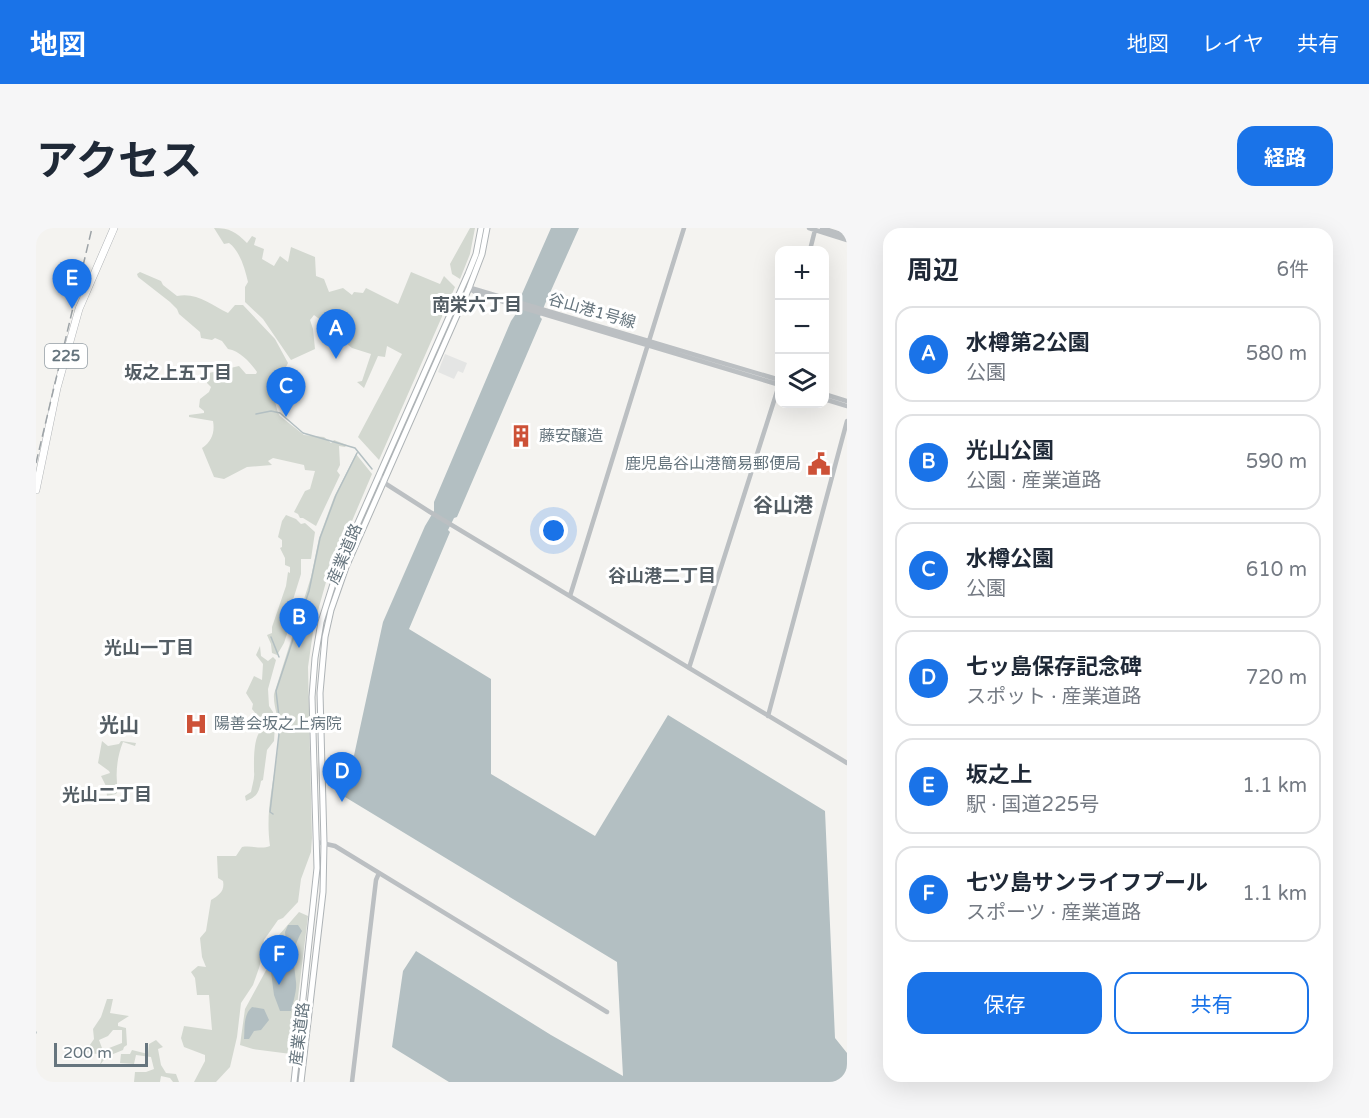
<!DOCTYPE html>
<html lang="ja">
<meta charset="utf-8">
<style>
:root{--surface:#fff;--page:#f6f6f7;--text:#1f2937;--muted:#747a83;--line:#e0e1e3;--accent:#1a73e8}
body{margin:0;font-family:"Varela Round","Noto Sans JP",sans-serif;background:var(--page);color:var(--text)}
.controls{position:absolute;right:18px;top:18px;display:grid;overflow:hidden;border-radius:12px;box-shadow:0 6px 24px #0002}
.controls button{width:54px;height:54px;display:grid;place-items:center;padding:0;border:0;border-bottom:2px solid var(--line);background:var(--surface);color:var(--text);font:30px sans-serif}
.scale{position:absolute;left:18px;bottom:15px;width:94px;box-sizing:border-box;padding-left:6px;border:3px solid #66757e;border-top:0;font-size:16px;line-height:21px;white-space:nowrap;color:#66757e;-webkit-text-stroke:4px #fff;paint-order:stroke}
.you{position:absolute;left:518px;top:303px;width:21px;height:21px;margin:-15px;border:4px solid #fff;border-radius:50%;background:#1a73e8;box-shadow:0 0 0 9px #1a73e833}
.badge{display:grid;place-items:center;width:39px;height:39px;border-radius:50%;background:var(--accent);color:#fff;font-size:20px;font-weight:700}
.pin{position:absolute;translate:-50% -50px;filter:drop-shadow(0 2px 3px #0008)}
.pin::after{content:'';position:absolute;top:32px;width:21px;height:18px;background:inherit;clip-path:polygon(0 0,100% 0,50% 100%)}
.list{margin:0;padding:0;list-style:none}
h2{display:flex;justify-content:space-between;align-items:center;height:78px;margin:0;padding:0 24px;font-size:26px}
h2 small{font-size:20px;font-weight:400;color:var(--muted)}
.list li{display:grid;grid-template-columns:39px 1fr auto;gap:18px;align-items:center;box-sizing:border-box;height:96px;margin:0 12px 12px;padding:0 12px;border:2px solid var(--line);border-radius:18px}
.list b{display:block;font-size:22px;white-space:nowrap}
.list p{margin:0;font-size:20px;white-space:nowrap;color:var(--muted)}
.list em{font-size:20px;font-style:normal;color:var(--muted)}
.actions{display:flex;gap:12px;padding:18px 24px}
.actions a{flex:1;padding:14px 0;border:2px solid var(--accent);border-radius:18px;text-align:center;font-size:21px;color:var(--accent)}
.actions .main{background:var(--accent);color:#fff}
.icon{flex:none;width:33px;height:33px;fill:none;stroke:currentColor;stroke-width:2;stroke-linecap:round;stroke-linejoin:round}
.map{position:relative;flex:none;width:811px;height:854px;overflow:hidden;border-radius:18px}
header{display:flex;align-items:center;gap:36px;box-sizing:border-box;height:84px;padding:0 30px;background:var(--accent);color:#fff}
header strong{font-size:28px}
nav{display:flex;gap:33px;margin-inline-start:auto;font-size:21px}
.intro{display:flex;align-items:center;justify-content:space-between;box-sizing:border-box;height:144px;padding:0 36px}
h1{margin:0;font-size:42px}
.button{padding:15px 27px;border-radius:18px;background:var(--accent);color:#fff;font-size:21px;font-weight:700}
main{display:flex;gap:36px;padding:0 36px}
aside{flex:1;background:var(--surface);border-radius:18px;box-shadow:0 6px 24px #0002}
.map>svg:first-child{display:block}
.built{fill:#e4e5e4}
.green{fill:#d3d8d0}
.water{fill:#b3bfc2}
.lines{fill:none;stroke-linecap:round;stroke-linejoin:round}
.stream{stroke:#b3bfc2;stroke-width:1.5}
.secondary-casing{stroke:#aeb3b6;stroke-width:7}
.trunk-casing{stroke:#afb2b5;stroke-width:8}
.tertiary{stroke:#bbbfc2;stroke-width:4.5}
.secondary{stroke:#fff;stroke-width:5}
.trunk{stroke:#fff;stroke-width:7}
.rail{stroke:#9da3a7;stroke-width:1.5;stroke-dasharray:9 4.5;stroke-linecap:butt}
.labels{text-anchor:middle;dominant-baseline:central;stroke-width:6;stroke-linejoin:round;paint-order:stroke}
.shield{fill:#fff;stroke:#949ea5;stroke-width:1.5}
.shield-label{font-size:15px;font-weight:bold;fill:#66757e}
.street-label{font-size:16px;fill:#66757e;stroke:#fff}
.poi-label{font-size:16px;fill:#66757e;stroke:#fff;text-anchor:start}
.neighbourhood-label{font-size:18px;font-weight:bold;fill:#535d64;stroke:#fff}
.quarter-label{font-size:20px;font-weight:bold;fill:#535d64;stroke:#fff}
</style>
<header>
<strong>地図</strong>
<nav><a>地図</a><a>レイヤ</a><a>共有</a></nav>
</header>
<div class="intro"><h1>アクセス</h1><a class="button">経路</a></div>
<main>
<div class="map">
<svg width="811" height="854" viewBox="0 0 811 854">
<rect width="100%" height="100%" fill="#f4f3f0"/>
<path class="built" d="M 409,126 L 431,135 L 427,145 L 422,143 L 418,151 L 402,144 Z"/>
<path class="green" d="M 178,0 C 194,0 200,4 211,15 L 216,8 L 220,10 L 218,17 L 228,21 L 226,31 L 238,38 L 244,28 L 252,34 L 255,19 L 279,29 L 280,48 L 288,51 L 293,64 L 307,60 L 316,67 L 318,64 L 327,65 L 330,60 L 362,76 L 375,44 L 404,56 L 408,48 L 419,59 L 343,232 L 322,209 L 366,126 L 351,118 L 349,129 L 342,128 L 328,160 L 321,154 L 326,153 L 335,126 L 316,120 L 311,116 L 296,115 L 299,103 L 278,87 L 274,92 L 277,101 L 279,121 L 255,132 L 227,91 L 209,74 L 209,59 L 212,54 C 209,41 204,23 193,15 L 188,16 Z
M 434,0 L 439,0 L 434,26 L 424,51 L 416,46 L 414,36 Z
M 104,44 L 125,53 L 127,57 L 141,68 C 161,64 175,77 192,85 L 199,77 L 207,77 L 239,111 L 252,135 L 249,141 L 250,154 L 235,159 L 242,185 L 244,188 L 268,207 L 288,209 L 295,215 L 298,212 L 311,217 L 309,219 L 303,218 L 304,237 L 301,243 L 304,247 L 280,298 L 267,290 L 264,290 L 262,286 L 258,284 L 269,263 L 274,261 L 279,243 L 269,242 L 268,237 L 237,230 L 232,233 L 236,237 L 211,239 L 188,251 L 178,249 L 166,220 C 176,213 179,204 177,193 L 153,189 L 153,187 L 168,185 L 168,183 L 163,179 L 164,171 L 173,164 L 175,159 L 171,155 L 173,145 L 203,138 L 210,146 L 220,146 L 221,144 C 214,134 204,123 192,121 L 186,113 L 179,110 L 176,112 L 165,110 L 164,104 L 143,86 L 141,81 L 134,74 L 102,49 L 101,46 Z
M 320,226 L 336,246 L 290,354 L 278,397 L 272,439 L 276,610 L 275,624 L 265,651 L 262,674 L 247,690 L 242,692 L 228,712 L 226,729 L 223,740 L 217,757 L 205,775 L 201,809 L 194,839 L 180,854 L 158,854 L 169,833 L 169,827 L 148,819 L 145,810 L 148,798 L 176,802 L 173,767 L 161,767 L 159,750 L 155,744 L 162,738 L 170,739 L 166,729 L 164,710 L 170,703 L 175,672 C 183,667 189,663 187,653 L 182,650 L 181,628 L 200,628 L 206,619 C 216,617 225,622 234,618 C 228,575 242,543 243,502 C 243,490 237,478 238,466 L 275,349 L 283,310 L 298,269 Z
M 250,287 L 260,291 L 265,296 L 269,295 L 279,304 L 275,331 L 265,331 L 265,346 L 252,388 L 255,394 L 248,415 L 241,427 L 236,425 L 235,416 L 231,407 L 236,405 L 236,399 L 250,358 L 252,344 L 254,345 L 254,339 L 249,337 L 249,330 L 244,320 L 246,319 L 246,312 L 242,309 L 246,293 Z
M 224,418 L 225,428 L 232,433 L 237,429 L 240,432 L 232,461 L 233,478 L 237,484 L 239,497 L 238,513 L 231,522 L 227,552 L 225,553 C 223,564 221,569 210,573 L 209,568 L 215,564 C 216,558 219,550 218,544 C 218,533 217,511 225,502 L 224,491 L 216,481 L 217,476 L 210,465 L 218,448 L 226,452 L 227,436 L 220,427 Z
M 66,513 L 72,518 L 83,516 L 85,513 L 100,515 L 99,518 L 87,514 C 81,529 79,546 82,563 L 80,566 L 71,568 L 70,558 L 65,548 L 74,545 L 73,543 L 62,535 Z
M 263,684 L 272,688 L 255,826 L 217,821 L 204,817 L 209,781 L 235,733 L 236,715 Z
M 71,771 L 77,771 L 74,785 L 93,788 L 82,795 L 82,798 L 90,800 L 91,817 L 88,819 L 87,822 L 70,829 L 64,837 L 68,822 L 86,815 L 86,802 L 77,802 L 72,808 L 63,812 L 66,820 L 65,824 L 61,826 L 49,824 L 58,811 L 57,801 L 65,789 Z
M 120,812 L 127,819 L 122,821 L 125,837 L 130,845 L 140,846 L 143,854 L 137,854 L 134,850 L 125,848 L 124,854 L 98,854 L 99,844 L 110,844 L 118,841 L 115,829 L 100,827 L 98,836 L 84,835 L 85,826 L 94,826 L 96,822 L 112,826 L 113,816 Z"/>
<path class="water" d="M 515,0 L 543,0 L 509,76 L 504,89 L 506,91 L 421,289 L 418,290 L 412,302 L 414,304 L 373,401 L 455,451 L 455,546 L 559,608 L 632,487 L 789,583 L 799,810 L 811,825 L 811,854 L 413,854 L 356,819 L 367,743 L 380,723 L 515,807 L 587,848 L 581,734 L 309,569 L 347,394 L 389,298 L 398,283 L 398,274 L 475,93 L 486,77 L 485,68 Z
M 252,697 L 262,697 L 266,703 C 254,725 258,732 260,754 C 261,763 257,774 255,783 L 244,783 L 238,767 L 235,744 L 250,713 L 249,704 Z
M 216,779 L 228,781 L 233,792 L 225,802 L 218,803 L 213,811 L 208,811 C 209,800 207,787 216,779 Z"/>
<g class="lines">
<path class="stream" d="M 220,186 L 235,183 L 244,185 L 267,205 L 319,220 L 336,241
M 235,409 L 243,429
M 237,586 L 234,584 L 244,497 L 240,463 L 273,363 L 284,310 L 300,267 L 321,225
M 0,804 L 0,805"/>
<g class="secondary-casing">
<path id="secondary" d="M 258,854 L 281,640 L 276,469 L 279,430 L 285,394 L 302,340 L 432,46 L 440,26 L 445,0
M 265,854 L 287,664 L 288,615 L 284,465 L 289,409 L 295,382 L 310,339 L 433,60 L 446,26 L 451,0"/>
</g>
<g class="trunk-casing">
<path id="trunk" d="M 0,262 L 21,160 L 43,81 L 78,0"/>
</g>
<path class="tertiary" d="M 773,0 L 811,12
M 786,0 L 811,8
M 774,22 L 779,2
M 433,60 L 440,65 L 481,78 L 744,157
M 435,60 L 744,152
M 788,166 L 811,173
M 788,171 L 811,178
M 343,246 L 347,254 L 394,284 L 811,535
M 534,368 L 648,0
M 653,440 L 744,154
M 732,488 L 811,193
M 281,614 L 299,618 L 571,784
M 316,854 L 340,652 L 343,645"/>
<use href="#secondary" class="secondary"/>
<use href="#trunk" class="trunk"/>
<path class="rail" d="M 0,235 L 56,0"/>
</g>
<defs>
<g id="building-bare" transform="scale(1.8)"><path d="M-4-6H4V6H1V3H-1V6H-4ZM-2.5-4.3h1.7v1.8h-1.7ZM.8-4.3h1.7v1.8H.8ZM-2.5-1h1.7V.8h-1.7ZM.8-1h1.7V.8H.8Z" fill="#cd5137" stroke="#fff" stroke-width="2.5" paint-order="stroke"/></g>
<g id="civic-bare" transform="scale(1.8)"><path d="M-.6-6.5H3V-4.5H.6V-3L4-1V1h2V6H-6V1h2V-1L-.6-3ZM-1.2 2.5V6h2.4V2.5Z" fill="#cd5137" stroke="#fff" stroke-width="2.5" paint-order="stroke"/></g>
<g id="hospital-bare" transform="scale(1.8)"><path d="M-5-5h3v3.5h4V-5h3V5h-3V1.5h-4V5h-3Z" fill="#cd5137" stroke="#fff" stroke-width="2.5" paint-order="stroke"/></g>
</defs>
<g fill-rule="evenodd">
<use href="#building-bare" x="485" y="208"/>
<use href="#civic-bare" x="783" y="236"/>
<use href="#hospital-bare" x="160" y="496"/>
</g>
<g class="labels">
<rect class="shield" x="9" y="116" width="42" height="24" rx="4.5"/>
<g class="shield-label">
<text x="30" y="128">225</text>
</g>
<g class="street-label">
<text transform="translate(556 83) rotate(16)">谷山港1号線</text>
<text transform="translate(309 326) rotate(-67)">産業道路</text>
<text transform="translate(264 806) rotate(-83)">産業道路</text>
</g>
<g class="poi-label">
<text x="503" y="208">藤安醸造</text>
<text x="765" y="236" text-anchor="end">鹿児島谷山港簡易郵便局</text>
<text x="178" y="496">陽善会坂之上病院</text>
</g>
<g class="neighbourhood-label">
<text x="441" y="77">南栄六丁目</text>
<text x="142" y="145">坂之上五丁目</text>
<text x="626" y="348">谷山港二丁目</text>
<text x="113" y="420">光山一丁目</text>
<text x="71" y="567">光山二丁目</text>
</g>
<g class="quarter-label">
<text x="747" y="278">谷山港</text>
<text x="83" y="498">光山</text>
</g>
</g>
</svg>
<div class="controls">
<button>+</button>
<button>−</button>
<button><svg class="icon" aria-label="layers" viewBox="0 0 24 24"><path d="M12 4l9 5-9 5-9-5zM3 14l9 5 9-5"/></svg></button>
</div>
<div class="scale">200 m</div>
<div class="you"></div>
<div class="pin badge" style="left:300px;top:131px">A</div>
<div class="pin badge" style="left:263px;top:420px">B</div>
<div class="pin badge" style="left:250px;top:189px">C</div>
<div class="pin badge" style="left:306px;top:574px">D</div>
<div class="pin badge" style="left:36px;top:81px">E</div>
<div class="pin badge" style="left:243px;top:757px">F</div>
</div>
<aside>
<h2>周辺<small>6件</small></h2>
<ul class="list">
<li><span class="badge">A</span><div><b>水樽第2公園</b><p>公園</p></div><em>580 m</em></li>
<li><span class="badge">B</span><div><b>光山公園</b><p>公園 · 産業道路</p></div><em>590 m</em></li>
<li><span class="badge">C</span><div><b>水樽公園</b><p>公園</p></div><em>610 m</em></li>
<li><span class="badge">D</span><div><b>七ッ島保存記念碑</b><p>スポット · 産業道路</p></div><em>720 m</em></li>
<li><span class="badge">E</span><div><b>坂之上</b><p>駅 · 国道225号</p></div><em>1.1 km</em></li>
<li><span class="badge">F</span><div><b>七ツ島サンライフプール</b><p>スポーツ · 産業道路</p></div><em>1.1 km</em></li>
</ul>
<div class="actions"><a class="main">保存</a><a>共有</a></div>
</aside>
</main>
